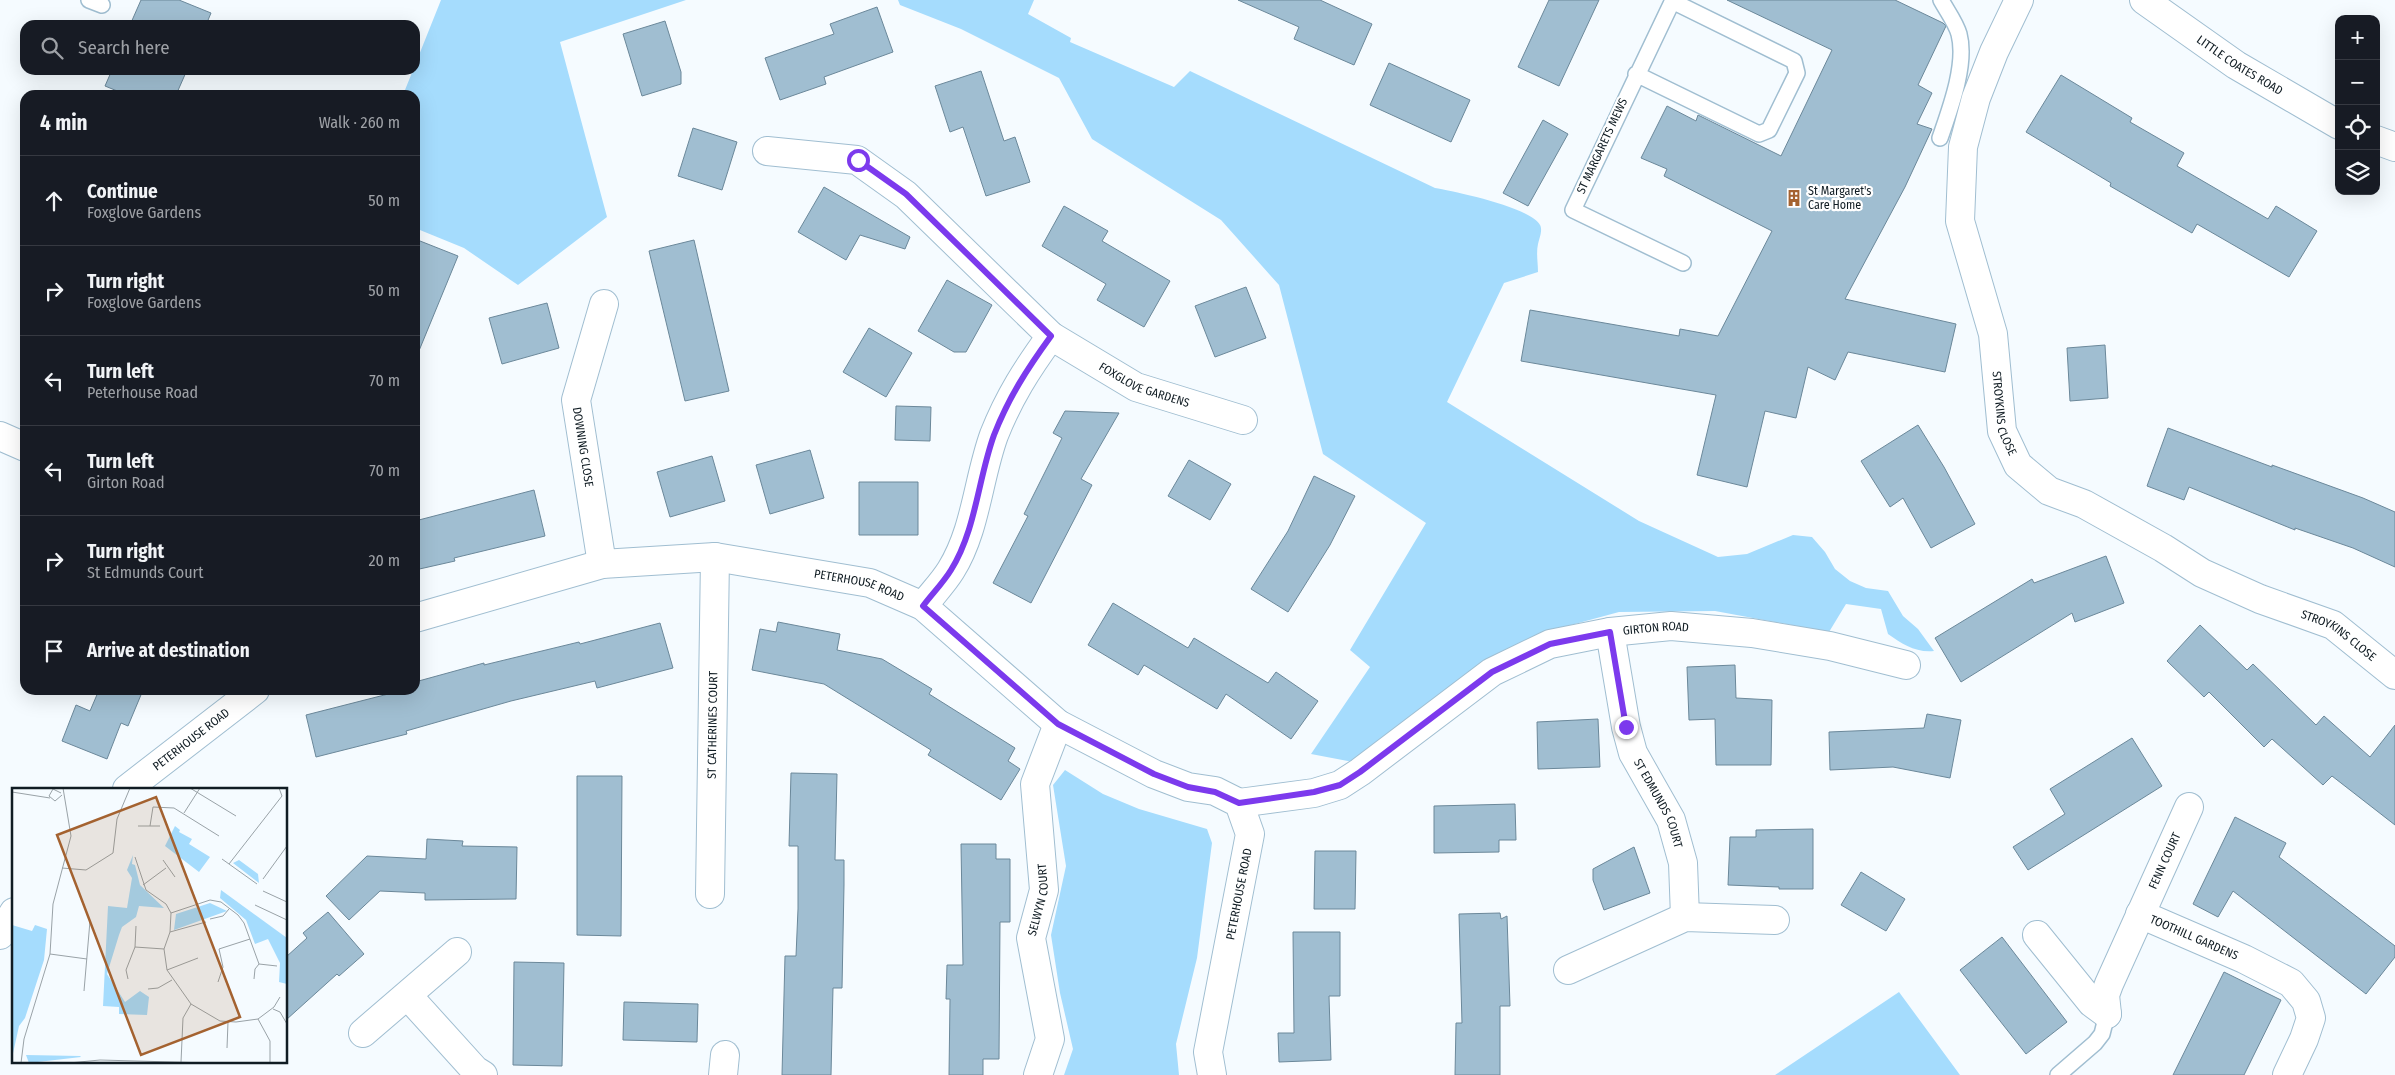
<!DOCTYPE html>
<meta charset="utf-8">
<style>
:root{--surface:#171b24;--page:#242831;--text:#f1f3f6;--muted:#9ea1a6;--line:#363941}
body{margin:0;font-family:"Fira Sans Condensed",sans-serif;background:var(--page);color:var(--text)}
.controls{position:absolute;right:15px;top:15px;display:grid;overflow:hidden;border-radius:10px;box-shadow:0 5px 20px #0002}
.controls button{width:45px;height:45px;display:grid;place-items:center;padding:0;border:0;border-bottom:1px solid var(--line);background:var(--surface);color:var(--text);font:25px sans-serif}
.stop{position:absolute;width:15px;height:15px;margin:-11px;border:4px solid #7c3aed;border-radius:50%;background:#fff}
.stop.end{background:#7c3aed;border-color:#fff;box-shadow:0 1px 5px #0008}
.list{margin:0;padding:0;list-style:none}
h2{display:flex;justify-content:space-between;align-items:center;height:65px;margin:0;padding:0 20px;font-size:21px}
h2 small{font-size:16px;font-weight:400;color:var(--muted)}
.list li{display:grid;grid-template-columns:32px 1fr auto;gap:15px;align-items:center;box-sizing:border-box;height:90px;padding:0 20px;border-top:1px solid var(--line)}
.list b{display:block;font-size:19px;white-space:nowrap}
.list p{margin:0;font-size:16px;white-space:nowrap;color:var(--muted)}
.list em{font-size:16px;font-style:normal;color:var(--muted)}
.icon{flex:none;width:28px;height:28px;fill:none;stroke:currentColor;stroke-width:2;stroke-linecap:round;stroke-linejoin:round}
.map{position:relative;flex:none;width:2395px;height:1075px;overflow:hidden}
.search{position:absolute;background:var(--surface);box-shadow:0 5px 20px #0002;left:20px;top:20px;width:400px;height:55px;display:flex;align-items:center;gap:12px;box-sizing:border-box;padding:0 18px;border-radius:15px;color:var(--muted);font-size:19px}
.panel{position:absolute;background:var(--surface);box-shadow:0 5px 20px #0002;left:20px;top:90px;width:400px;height:605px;border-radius:15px}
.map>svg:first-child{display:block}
.green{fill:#a5dcfd}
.building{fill:#a0bed1;stroke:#6b889a}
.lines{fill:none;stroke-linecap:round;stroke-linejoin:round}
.lane-casing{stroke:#a0bed1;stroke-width:18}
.street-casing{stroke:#a0bed1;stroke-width:30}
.secondary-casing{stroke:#a0bed1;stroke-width:30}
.lane{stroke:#fff;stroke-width:15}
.street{stroke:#fff;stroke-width:28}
.secondary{stroke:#fff;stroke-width:28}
.route{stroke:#7c3aed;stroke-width:6}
.labels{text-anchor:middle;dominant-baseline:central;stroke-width:4.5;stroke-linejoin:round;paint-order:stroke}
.street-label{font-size:12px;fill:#101c23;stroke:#fff}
.poi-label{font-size:12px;fill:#101c23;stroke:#fff;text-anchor:start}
.inset-road{fill:none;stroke:#99a2a7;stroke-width:1}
.view{fill:#a46230;fill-opacity:0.15;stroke:#a46230;stroke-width:2.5}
.inset-edge{fill:none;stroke:#101c23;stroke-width:2.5}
</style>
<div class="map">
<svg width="2395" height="1075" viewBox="0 0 2395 1075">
<rect width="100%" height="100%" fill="#f5fbff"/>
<path class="green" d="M 441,0 L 686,0 L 560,42 L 607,217 L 518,285 L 464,248 L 415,228 L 415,95 L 403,95 L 413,70 L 415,70 L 415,65 Z
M 898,0 L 1034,0 L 1028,14 L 1071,38 L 1070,42 L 1174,87 L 1190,71 L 1435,188 C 1454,191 1532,208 1540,225 C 1543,230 1539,239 1538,244 C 1536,253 1538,263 1538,272 L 1504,283 L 1447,402 L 1639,521 L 1718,557 L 1747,554 L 1793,535 L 1812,537 L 1825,552 L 1835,569 L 1850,581 L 1866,588 L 1888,591 L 1903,616 L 1918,629 L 1934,651 C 1916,653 1902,644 1888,634 L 1881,609 L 1846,604 L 1829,632 L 1715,611 L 1619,612 L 1538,634 L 1486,660 L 1353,762 L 1311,754 L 1370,667 L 1350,650 L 1426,523 L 1323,454 L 1279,285 L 1221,220 L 1092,139 L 1059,78 L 961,29 L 900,5 Z
M 1065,770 L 1103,794 L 1139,809 L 1207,829 L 1212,843 L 1197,958 L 1176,1044 L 1179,1075 L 1064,1075 L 1073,1049 L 1060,993 L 1051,935 L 1066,866 L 1053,785 Z
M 1899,992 L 1960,1075 L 1775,1075 Z"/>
<path class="building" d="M 141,0 L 179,0 L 211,13 L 206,25 L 130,25 Z
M 1238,0 L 1320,0 L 1372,24 L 1354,65 L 1294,39 L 1299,27 Z
M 1549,0 L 1599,0 L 1559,86 L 1518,67 Z
M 1727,0 L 1895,0 L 1943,23 L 1946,26 L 1918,85 L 1932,93 L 1917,124 L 1932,129 L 1905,187 L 1845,299 L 1956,324 L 1945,372 L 1848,352 L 1835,380 L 1808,367 L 1796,418 L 1765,411 L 1747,487 L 1697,475 L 1716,395 L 1521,361 L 1530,310 L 1679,336 L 1680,329 L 1718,336 L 1772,231 L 1664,176 L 1667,169 L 1641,158 L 1667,106 L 1696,121 L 1698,115 L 1781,156 L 1832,50 Z
M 877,7 L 893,52 L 824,77 L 826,84 L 780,100 L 765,58 L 834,34 L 830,24 Z
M 665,21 L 681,72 L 681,84 L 642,96 L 623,34 Z
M 1389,63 L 1470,100 L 1451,142 L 1370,105 Z
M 112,70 L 187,70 L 176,95 L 127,95 L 105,86 Z
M 981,71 L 1004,141 L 1015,137 L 1030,182 L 986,196 L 963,127 L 950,132 L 935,86 Z
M 2061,75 L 2132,118 L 2130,122 L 2184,153 L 2177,166 L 2268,219 L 2276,206 L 2317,231 L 2289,277 L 2197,224 L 2192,233 L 2110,186 L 2111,183 L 2026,132 Z
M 1543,120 L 1568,134 L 1528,206 L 1503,193 Z
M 693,128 L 737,142 L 722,190 L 678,176 Z
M 824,187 L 910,237 L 905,249 L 860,235 L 846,260 L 798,232 Z
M 1064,206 L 1108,231 L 1102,241 L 1170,281 L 1144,327 L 1097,300 L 1106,284 L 1042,246 Z
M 415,239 L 458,256 L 416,358 L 415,358 Z
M 694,240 L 729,391 L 685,401 L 649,251 Z
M 947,280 L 992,305 L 966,352 L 954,352 L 918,331 Z
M 1246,287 L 1266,338 L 1215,357 L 1195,306 Z
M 547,303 L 559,348 L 502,364 L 489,318 Z
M 869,328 L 912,353 L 886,397 L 843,372 Z
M 2105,345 L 2108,398 L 2070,401 L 2067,348 Z
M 896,406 L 931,407 L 930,441 L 895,440 Z
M 1065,411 L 1119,413 L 1081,479 L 1092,485 L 1031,603 L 993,583 L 1028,516 L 1024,514 L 1062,438 L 1053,433 Z
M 1918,425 L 1944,467 L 1975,524 L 1931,548 L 1903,498 L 1890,507 L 1861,461 Z
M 2168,428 L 2272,467 L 2272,465 L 2363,498 L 2395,512 L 2395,567 L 2353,548 L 2295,528 L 2295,530 L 2189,487 L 2184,500 L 2147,486 Z
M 810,450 L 824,498 L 770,514 L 756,465 Z
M 712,456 L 725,501 L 670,517 L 657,472 Z
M 1189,460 L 1231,484 L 1210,520 L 1168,496 Z
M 1314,476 L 1355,496 L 1330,545 L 1288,612 L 1251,589 L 1288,531 Z
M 859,482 L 918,482 L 918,535 L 859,535 Z
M 534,490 L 545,536 L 454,558 L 455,561 L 415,570 L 415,521 Z
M 2106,556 L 2124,603 L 2075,622 L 2072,613 L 1961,682 L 1935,638 L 2032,579 L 2034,583 Z
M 1113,603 L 1188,648 L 1194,638 L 1268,683 L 1276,672 L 1318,701 L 1291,739 L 1226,694 L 1217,709 L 1144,665 L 1138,675 L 1088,645 Z
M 778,622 L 840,634 L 837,650 L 882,659 L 932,689 L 929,694 L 1015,748 L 1008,761 L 1020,769 L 1001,800 L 928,755 L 931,750 L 824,684 L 752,670 L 760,629 L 776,632 Z
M 660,623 L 673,668 L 597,688 L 595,681 L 511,701 L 406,731 L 407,734 L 316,757 L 306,715 L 404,690 L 415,690 L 415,682 L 484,663 L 484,665 L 579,642 L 580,644 Z
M 2200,625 L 2247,670 L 2253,664 L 2316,725 L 2324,716 L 2370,757 L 2395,725 L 2395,825 L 2332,776 L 2323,785 L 2272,739 L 2264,747 L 2209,692 L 2204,697 L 2167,661 Z
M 1735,665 L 1736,698 L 1772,700 L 1771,765 L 1716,765 L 1715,719 L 1689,720 L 1687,667 Z
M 99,690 L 143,690 L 128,726 L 121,723 L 107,759 L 62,741 L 76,705 L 90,711 Z
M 1927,714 L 1961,720 L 1950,778 L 1893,767 L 1830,770 L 1829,732 L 1924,728 Z
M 1598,719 L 1600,767 L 1538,769 L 1537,722 Z
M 2132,738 L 2162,786 L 2028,870 L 2013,847 L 2065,814 L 2050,789 Z
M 791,773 L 837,774 L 835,860 L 844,860 L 844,885 L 842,988 L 833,988 L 831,1075 L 782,1075 L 785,956 L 796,956 L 798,909 L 798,846 L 789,846 Z
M 577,776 L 622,776 L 621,936 L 577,935 Z
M 1515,804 L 1516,840 L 1499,840 L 1499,852 L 1434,853 L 1434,806 Z
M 2235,817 L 2286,843 L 2279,857 L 2395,946 L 2395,957 L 2366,994 L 2233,891 L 2218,917 L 2193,904 Z
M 1813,829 L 1813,889 L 1779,889 L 1779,887 L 1728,885 L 1730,837 L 1756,837 L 1756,830 Z
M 427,839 L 463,841 L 462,846 L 517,847 L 516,899 L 425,900 L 425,893 L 380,891 L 349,920 L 326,896 L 367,856 L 426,859 Z
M 961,844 L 996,844 L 996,859 L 1010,859 L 1010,922 L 1000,922 L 999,1059 L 983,1059 L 983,1075 L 949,1075 L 950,999 L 946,999 L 947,965 L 963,965 Z
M 1634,847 L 1650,893 L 1604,910 L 1593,880 L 1593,869 Z
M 1315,851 L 1356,851 L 1355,909 L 1314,909 Z
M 1861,872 L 1905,899 L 1886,931 L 1841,905 Z
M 328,912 L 364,954 L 339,976 L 337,974 L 286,1020 L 286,957 L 307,938 L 303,933 Z
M 1500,913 L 1501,919 L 1507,916 L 1510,1006 L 1500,1006 L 1500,1075 L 1455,1075 L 1456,1023 L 1462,1023 L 1459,914 Z
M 1293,932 L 1340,932 L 1340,996 L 1329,996 L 1331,1060 L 1279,1062 L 1278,1033 L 1294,1033 Z
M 2002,937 L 2067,1022 L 2026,1054 L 1960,970 Z
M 514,962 L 564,963 L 562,1066 L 513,1065 Z
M 2224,972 L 2281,1000 L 2244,1075 L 2173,1075 Z
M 624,1002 L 698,1004 L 697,1042 L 623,1040 Z"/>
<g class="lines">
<g class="lane-casing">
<path id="lane" d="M 89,0 L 102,5
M 1673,0 L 1573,210 L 1683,263
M 1636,74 L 1759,134 L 1769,130 L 1797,73 L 1794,61 L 1672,1
M 1940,138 C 1950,109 1967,64 1959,34 C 1956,23 1947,11 1941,0
M 2058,1075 L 2095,1043 L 2102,1034 L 2107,1014"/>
</g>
<g class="street-casing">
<g id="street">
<path id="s1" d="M 2019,0 L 1994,52 L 1976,98 L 1963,147 L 1960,221 L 1993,334 L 2002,431 L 2018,465 L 2049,491 L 2084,504 L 2163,548 L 2202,573 L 2260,599 L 2333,625 L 2395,675"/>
<path id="s2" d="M 767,151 L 857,160 L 906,195 L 1051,336 L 1136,387 L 1243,420"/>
<path d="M 0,436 L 25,447"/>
<path d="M 602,564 L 576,400 L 604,304"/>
<path d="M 923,606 C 932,594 943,583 951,570 C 976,530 978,479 994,435 C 1009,397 1027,369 1051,336"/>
<path id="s3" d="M 415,618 L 602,564 L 715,557 L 870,583 L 923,606 L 1058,724 L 1154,774 L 1188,787 L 1215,791 L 1239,803 L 1250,834 L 1208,1052 L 1212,1075"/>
<path id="s4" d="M 1610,632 L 1626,727 L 1633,753 L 1671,820 L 1683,863 L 1685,917"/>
<path id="s5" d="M 127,789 L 255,690"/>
<path id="s6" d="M 1239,803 L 1314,793 L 1340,785 L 1360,772 L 1492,672 L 1550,644 L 1610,632 L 1671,626 L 1752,633 L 1830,646 L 1906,665"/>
<path id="s7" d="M 710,894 L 715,557"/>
<path id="s8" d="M 2140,914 L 2244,959 L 2291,983 L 2306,1001 L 2311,1018 L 2304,1039 L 2287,1075"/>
<path d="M 0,935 L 14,912"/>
<path d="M 2037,935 L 2092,1003 L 2107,1014"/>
<path d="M 1568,970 L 1685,917 L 1775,920"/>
<path d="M 408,996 L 475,1070 L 483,1075"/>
<path id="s9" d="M 2107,1014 L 2105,995 L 2109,984 L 2189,807"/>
<path d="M 363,1033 L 457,952"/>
<path d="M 723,1075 L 725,1055"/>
<path id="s10" d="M 1038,1075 L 1050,1039 L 1031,938 L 1044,890 L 1035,784 L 1058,724"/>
</g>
</g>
<g class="secondary-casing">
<g id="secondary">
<path id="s11" d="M 2144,0 L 2236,65 L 2339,125"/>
<path d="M 2376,140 L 2395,147"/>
</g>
</g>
<use href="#lane" class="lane"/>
<use href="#street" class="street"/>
<use href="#secondary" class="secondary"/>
</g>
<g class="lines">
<path class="route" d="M 858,160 L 906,194 L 1051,336 C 1027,369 1009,397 994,435 C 978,479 976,530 951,570 C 943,583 932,594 923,606 L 1058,724 L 1154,774 L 1188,787 L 1215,792 L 1239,803 L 1314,792 L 1340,785 L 1360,772 L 1492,672 L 1550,644 L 1610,632 L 1626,727"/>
</g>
<defs>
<g id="building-bare" transform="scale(1.35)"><path d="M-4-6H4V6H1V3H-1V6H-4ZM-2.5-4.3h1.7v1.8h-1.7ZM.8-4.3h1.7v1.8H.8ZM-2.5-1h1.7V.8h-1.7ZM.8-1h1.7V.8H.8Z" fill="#a46230" stroke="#fff" stroke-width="2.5" paint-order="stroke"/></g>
</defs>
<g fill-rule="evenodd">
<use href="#building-bare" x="1794" y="198"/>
</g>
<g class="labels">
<g class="street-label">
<text stroke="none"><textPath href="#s11" startOffset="116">LITTLE COATES ROAD</textPath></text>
<text transform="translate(1602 146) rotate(-65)">ST MARGARETS MEWS</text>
<text stroke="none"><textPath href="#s2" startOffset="459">FOXGLOVE GARDENS</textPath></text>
<text stroke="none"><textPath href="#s1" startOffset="430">STROYKINS CLOSE</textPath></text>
<text transform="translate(583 447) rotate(81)">DOWNING CLOSE</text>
<text stroke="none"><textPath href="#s3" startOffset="455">PETERHOUSE ROAD</textPath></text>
<text stroke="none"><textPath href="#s6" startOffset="464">GIRTON ROAD</textPath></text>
<text stroke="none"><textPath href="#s1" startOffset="850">STROYKINS CLOSE</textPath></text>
<text stroke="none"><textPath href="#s7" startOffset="169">ST CATHERINES COURT</textPath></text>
<text stroke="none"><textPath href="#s5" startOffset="81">PETERHOUSE ROAD</textPath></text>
<text stroke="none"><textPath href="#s4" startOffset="180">ST EDMUNDS COURT</textPath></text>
<text stroke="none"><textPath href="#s9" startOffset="166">FENN COURT</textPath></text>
<text transform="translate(1239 894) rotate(-79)">PETERHOUSE ROAD</text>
<text stroke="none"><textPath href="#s10" startOffset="180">SELWYN COURT</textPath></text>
<text stroke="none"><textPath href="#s8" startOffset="59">TOOTHILL GARDENS</textPath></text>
</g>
<g class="poi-label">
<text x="1808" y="191">St Margaret's<tspan x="1808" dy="14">Care Home</tspan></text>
</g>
</g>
<g transform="translate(12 788)">
<rect width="275" height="275" fill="#f5fbff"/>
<path d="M 163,38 L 168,42 L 167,44 L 180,51 L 177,56 L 198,69 L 187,84 L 153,58 ZM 121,67 L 120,76 L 123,77 L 128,97 L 152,120 L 127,118 L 124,129 L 110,139 L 107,147 L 95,186 L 113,214 L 128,203 L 137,209 L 135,227 L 107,226 L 107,219 L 91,218 L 96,118 L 115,120 L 120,90 L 115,82 ZM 227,72 L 246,86 L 247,95 L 221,75 ZM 209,102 L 275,150 L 275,196 L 267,194 L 268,175 L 256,151 L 243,156 L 234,132 L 208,110 ZM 198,115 L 215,123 L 162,142 L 164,126 ZM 0,137 L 20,143 L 23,137 L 35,141 L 32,172 L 13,230 L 7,238 L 0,270 ZM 14,267 L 68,268 L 69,269 L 17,275 Z" fill="#a5dcfd"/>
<path class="inset-road" d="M 178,0 L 224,28M 0,4 L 38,10M 49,5 L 41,1 L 37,8 L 43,13 L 50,7M 172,25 L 188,0M 126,38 L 148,38M 138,38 L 141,19 L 162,20 L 207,48M 123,69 L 134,102 L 154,116 L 159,125M 210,71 L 245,96M 151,72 L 163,89M 217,76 L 270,8 L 267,0M 50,80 L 74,82 L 101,65 L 105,31 L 118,0M 251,91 L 275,58M 131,97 L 154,80M 251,103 L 275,114M 243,117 L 275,132M 198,131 L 211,128 L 217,121M 158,144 L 194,134M 123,159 L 152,161M 38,166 L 75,171M 247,176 L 265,178M 155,182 L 186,170M 116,191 L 114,182 L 123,159 L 124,138M 242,191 L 243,181 L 247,176 L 232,135 L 226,127 L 209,114 L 198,112 L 159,125 L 158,144 L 152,161 L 155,182 L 179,216 L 208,233 L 224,234 L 246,231 L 262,219 L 268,209M 206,194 L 211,179 L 207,161 L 238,151M 136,201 L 146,200 L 160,192M 72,203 L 78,133M 261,221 L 268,224 L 275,236M 246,231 L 258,253 L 258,275M 215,260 L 216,234M 169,274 L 171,230 L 179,216M 9,275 L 12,251 L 38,166 L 41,116 L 59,48 L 51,0M 57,275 L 88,272 L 197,275"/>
<path class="view" d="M 144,9 L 228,229 L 129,267 L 45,47 Z"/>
<rect width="275" height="275" class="inset-edge"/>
</g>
</svg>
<div class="controls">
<button>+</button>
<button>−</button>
<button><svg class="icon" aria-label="locate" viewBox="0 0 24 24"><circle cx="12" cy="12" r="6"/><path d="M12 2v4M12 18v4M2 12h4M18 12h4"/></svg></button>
<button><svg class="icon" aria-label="layers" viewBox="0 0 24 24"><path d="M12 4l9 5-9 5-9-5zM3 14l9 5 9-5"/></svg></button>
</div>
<div class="stop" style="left:858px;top:160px"></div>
<div class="stop end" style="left:1626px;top:727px"></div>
<div class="search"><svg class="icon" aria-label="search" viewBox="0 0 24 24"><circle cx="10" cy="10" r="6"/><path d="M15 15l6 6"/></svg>Search here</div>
<section class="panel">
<h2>4 min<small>Walk · 260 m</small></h2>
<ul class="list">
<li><svg class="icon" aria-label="ahead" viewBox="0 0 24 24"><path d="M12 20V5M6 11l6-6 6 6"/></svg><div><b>Continue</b><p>Foxglove Gardens</p></div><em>50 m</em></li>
<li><svg class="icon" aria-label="right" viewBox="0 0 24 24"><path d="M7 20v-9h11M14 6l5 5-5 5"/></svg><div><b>Turn right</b><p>Foxglove Gardens</p></div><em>50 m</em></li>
<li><svg class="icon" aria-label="left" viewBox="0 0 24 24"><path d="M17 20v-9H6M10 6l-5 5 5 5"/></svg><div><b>Turn left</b><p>Peterhouse Road</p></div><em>70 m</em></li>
<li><svg class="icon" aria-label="left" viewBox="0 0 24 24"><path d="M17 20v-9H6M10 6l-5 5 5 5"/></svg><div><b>Turn left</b><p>Girton Road</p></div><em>70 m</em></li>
<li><svg class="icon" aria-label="right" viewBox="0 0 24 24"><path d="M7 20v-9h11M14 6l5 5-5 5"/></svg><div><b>Turn right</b><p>St Edmunds Court</p></div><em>20 m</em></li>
<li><svg class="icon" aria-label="arrive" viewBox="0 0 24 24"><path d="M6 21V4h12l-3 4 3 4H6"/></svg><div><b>Arrive at destination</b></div></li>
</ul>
</section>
</div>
